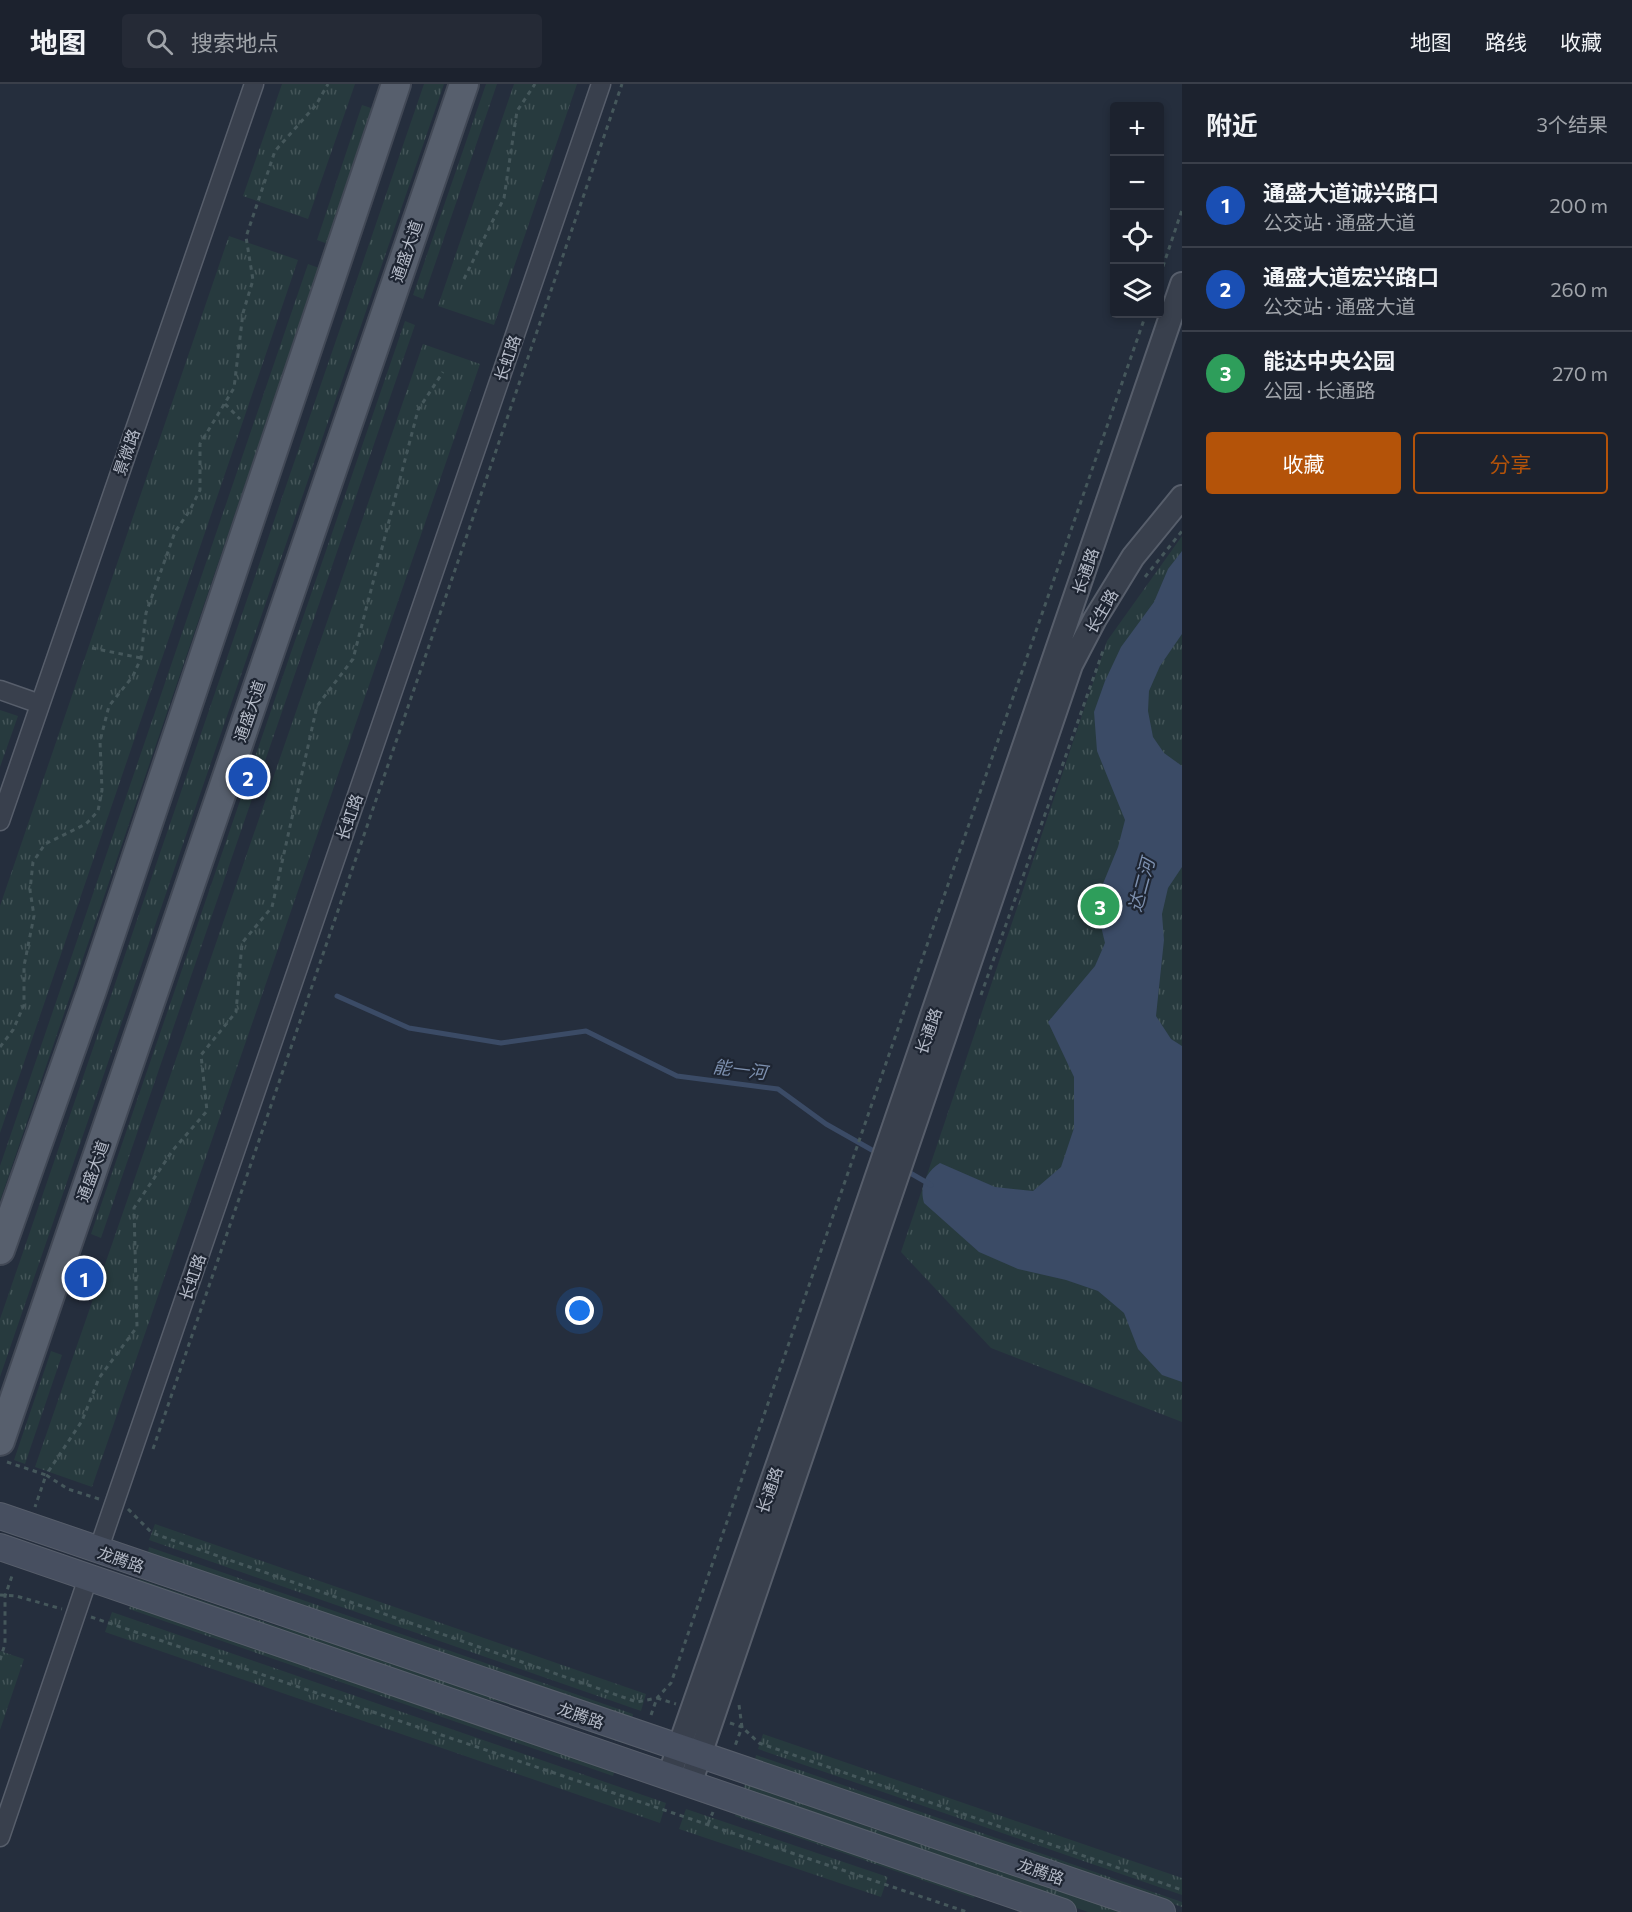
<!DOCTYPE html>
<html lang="zh">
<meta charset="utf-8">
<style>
:root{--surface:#1c222e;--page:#252a36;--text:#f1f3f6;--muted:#a0a4aa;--line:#3a3f4a;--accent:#b45309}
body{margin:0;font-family:Commissioner,"Noto Sans SC",sans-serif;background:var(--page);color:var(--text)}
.controls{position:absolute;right:18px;top:18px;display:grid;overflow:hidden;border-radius:6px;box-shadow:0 3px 9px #0003}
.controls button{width:54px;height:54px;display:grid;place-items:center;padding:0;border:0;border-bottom:2px solid var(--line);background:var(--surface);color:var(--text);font:30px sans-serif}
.you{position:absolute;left:580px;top:1227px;width:21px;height:21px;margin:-15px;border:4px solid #fff;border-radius:50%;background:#1a73e8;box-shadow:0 0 0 9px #1a73e833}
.badge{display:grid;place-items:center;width:39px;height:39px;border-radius:50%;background:var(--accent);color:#fff;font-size:20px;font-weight:700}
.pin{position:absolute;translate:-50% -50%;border:3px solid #fff;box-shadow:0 2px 6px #0006}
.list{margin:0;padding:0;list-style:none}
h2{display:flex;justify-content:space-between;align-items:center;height:78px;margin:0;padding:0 24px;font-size:26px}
h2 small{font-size:20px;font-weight:400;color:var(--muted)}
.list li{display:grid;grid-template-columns:39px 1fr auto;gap:18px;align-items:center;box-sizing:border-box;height:84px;padding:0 24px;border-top:2px solid var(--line)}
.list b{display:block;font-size:22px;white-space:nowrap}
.list p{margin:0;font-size:20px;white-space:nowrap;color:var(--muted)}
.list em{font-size:20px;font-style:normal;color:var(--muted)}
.actions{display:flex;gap:12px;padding:18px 24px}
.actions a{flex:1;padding:14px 0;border:2px solid var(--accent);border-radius:6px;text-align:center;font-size:21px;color:var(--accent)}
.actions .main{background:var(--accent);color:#fff}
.icon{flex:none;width:33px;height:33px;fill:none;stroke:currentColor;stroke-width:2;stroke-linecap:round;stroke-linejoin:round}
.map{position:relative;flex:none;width:1182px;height:1828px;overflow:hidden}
header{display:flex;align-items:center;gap:36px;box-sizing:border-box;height:84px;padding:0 30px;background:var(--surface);border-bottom:2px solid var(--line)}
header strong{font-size:28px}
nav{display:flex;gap:33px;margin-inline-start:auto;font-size:21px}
.search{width:420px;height:54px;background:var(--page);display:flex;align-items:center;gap:15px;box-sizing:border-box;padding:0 21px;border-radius:6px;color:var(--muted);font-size:22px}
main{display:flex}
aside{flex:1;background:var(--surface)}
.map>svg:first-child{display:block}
.grass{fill:url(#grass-tufts)}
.water{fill:#3b4b66}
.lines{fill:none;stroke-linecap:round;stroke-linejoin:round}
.stream{stroke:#3b4b66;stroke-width:5}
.minor-casing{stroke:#575e6b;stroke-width:21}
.tertiary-casing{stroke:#575e6b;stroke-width:26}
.secondary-casing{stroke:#575e6b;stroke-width:28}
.primary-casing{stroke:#424956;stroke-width:32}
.path{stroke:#45575b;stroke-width:3;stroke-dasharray:4.5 4.5;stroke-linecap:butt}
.minor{stroke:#39404d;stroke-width:18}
.tertiary{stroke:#39404d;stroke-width:22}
.secondary{stroke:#474f60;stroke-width:26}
.primary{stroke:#575f6d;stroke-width:28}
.labels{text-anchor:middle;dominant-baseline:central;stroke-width:4.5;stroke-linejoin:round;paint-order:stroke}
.street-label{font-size:16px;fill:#b5bbc8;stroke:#1e2532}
.water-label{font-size:18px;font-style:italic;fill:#7d90af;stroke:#1e2532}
</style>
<header>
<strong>地图</strong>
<div class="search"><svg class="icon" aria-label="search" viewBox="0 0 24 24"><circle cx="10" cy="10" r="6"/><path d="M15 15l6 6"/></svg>搜索地点</div>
<nav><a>地图</a><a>路线</a><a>收藏</a></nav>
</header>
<main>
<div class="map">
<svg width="1182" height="1828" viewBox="0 0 1182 1828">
<defs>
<pattern id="grass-tufts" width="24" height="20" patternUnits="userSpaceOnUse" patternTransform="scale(1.5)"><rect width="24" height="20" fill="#273a3e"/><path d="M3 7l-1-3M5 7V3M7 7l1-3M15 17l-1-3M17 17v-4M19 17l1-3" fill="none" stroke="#445558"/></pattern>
</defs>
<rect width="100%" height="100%" fill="#252e3d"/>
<path class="grass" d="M 282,0 L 355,0 L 308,135 L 243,112 Z
M 424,0 L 444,0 L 0,1293 L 0,1235 Z
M 486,0 L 497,0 L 423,215 L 413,211 Z
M 514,0 L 577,0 L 494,241 L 438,222 Z
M 362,21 L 374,25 L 328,160 L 317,156 Z
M 229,152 L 298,176 L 0,1049 L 0,822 Z
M 308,180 L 319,184 L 0,1117 L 0,1082 Z
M 405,237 L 415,241 L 101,1154 L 91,1150 Z
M 423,260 L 480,280 L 92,1403 L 35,1383 Z
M 1182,452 L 1182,1338 L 991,1264 L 901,1168 L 1107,557 Z
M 0,626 L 18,632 L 0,683 Z
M 51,1267 L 62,1271 L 25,1380 L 14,1376 Z
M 155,1440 L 646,1610 L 641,1627 L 149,1456 Z
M 149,1463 L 633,1630 L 632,1635 L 148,1468 Z
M 139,1495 L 280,1543 L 351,1558 L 626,1653 L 623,1659 L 519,1623 L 431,1601 L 137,1500 Z
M 132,1518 L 615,1685 L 613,1692 L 129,1525 Z
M 112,1528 L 666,1719 L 660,1739 L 105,1548 Z
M 0,1567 L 24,1575 L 0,1646 Z
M 763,1650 L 1182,1794 L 1182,1811 L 758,1665 Z
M 756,1671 L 1182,1818 L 1182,1823 L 755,1676 Z
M 745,1700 L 895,1752 L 966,1768 L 1139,1828 L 1088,1828 L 743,1707 Z
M 686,1725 L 888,1793 L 881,1813 L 679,1745 Z
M 737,1726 L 976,1808 L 974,1814 L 735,1732 Z"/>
<path class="water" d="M 1182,467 L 1182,550 L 1160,582 L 1149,607 L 1148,627 L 1153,653 L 1164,669 L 1182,682 L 1182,783 L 1168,804 L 1162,830 L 1164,856 L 1156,932 L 1171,955 L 1182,962 L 1182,1298 L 1162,1291 L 1138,1265 L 1124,1229 L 1098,1207 L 1066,1196 L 1018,1185 L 979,1168 L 924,1119 C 919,1102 926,1088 940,1079 L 995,1103 L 1033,1107 L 1061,1083 L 1074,1044 L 1074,993 L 1048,938 L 1095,882 L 1105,859 L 1099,834 L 1100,807 L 1118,763 L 1125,736 L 1097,667 L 1094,628 L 1105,597 L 1121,563 L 1154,518 L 1168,485 Z"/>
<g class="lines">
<path class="stream" d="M 337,912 L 409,944 L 501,959 L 586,947 L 677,992 L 778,1005 L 826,1040 L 879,1070
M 905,1086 L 931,1101"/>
<g class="minor-casing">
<path id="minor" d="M 0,606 L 40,620
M 0,737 L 254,0
M 98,1467 L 601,0
M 0,1753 L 88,1494"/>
</g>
<g class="tertiary-casing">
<path id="tertiary" d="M 669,1692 L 809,1291 L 1182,200
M 690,1700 L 1071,581 L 1095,535 L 1133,473 L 1182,413"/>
</g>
<g class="secondary-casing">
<path id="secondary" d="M 0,1432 L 1162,1828
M 0,1463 L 1063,1828"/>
</g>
<g class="primary-casing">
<path id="primary" d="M 0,1166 L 92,906 L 396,0
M 0,1357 L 464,0"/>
</g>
<path class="path" d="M 1160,191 L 1182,126
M 464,195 L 504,114 L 517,27 L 535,0
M 225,320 L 240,335
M 1145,493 L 1182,447
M 92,564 L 141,574
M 981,911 L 1104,564
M 0,963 L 13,946 L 24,921 L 24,882 L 34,832 L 30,806 L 33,778 L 45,760 L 86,740 L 98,727 L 102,706 L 100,657 L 109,622 L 133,592 L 141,574 L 146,529 L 175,448 L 190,426 L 200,406 L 200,360 L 234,304 L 243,229 L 253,196 L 246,153 L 275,67 L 316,21 L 328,0
M 153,1365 L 622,0
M 7,1378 L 46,1391 L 35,1423
M 99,1415 L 68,1405 L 46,1391 L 82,1337 L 99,1294 L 137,1243 L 134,1124 L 173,1066 L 207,1027 L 201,971 L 236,928 L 242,859 L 272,823 L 317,622 L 353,575 L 418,326 L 443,288
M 128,1425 L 152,1449 L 637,1618 L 657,1614 L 671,1599 L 1146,230
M 0,1511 L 16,1512 L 62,1525
M 91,1533 L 967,1828
M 0,1576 L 5,1560 L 5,1512 L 13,1489
M 739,1621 L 742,1643 L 759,1659 L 1182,1806
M 651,1631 L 657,1614 L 676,1620
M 730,1639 L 742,1643 L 735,1662
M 708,1740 L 713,1728"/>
<use href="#minor" class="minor"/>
<use href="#tertiary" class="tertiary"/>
<use href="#secondary" class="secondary"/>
<use href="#primary" class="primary"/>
</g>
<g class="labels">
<g class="street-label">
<text transform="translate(406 167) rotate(-71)">通盛大道</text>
<text transform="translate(507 274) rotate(-71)">长虹路</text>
<text transform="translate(126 368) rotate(-71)">景微路</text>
<text transform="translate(1085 487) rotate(-71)">长通路</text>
<text transform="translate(1101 527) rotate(-60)">长生路</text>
<text transform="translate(249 627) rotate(-71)">通盛大道</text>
<text transform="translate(349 733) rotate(-71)">长虹路</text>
<text transform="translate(928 947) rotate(-71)">长通路</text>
<text transform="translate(92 1087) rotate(-70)">通盛大道</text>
<text transform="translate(192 1193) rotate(-71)">长虹路</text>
<text transform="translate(769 1406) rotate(-71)">长通路</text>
<text transform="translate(121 1475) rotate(19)">龙腾路</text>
<text transform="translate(581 1631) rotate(19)">龙腾路</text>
<text transform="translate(1041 1787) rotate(19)">龙腾路</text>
</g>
<g class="water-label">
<text transform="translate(1141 801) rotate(-75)">达二河</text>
<text transform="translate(740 985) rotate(7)">能一河</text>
</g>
</g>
</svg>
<div class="controls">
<button>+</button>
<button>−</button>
<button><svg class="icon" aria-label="locate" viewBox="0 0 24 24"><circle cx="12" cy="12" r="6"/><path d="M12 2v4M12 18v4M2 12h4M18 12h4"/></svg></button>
<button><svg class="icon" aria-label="layers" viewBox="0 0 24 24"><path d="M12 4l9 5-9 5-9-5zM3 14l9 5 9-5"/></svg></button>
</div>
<div class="you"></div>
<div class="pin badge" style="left:84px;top:1194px;background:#1a4fb4">1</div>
<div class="pin badge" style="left:248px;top:693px;background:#1a4fb4">2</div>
<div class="pin badge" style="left:1100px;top:822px;background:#2e9e5b">3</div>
</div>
<aside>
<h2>附近<small>3个结果</small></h2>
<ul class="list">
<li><span class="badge" style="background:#1a4fb4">1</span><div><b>通盛大道诚兴路口</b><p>公交站 · 通盛大道</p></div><em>200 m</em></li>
<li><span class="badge" style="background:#1a4fb4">2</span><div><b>通盛大道宏兴路口</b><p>公交站 · 通盛大道</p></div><em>260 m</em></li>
<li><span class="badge" style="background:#2e9e5b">3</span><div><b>能达中央公园</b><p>公园 · 长通路</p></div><em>270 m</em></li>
</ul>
<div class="actions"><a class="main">收藏</a><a>分享</a></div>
</aside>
</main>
